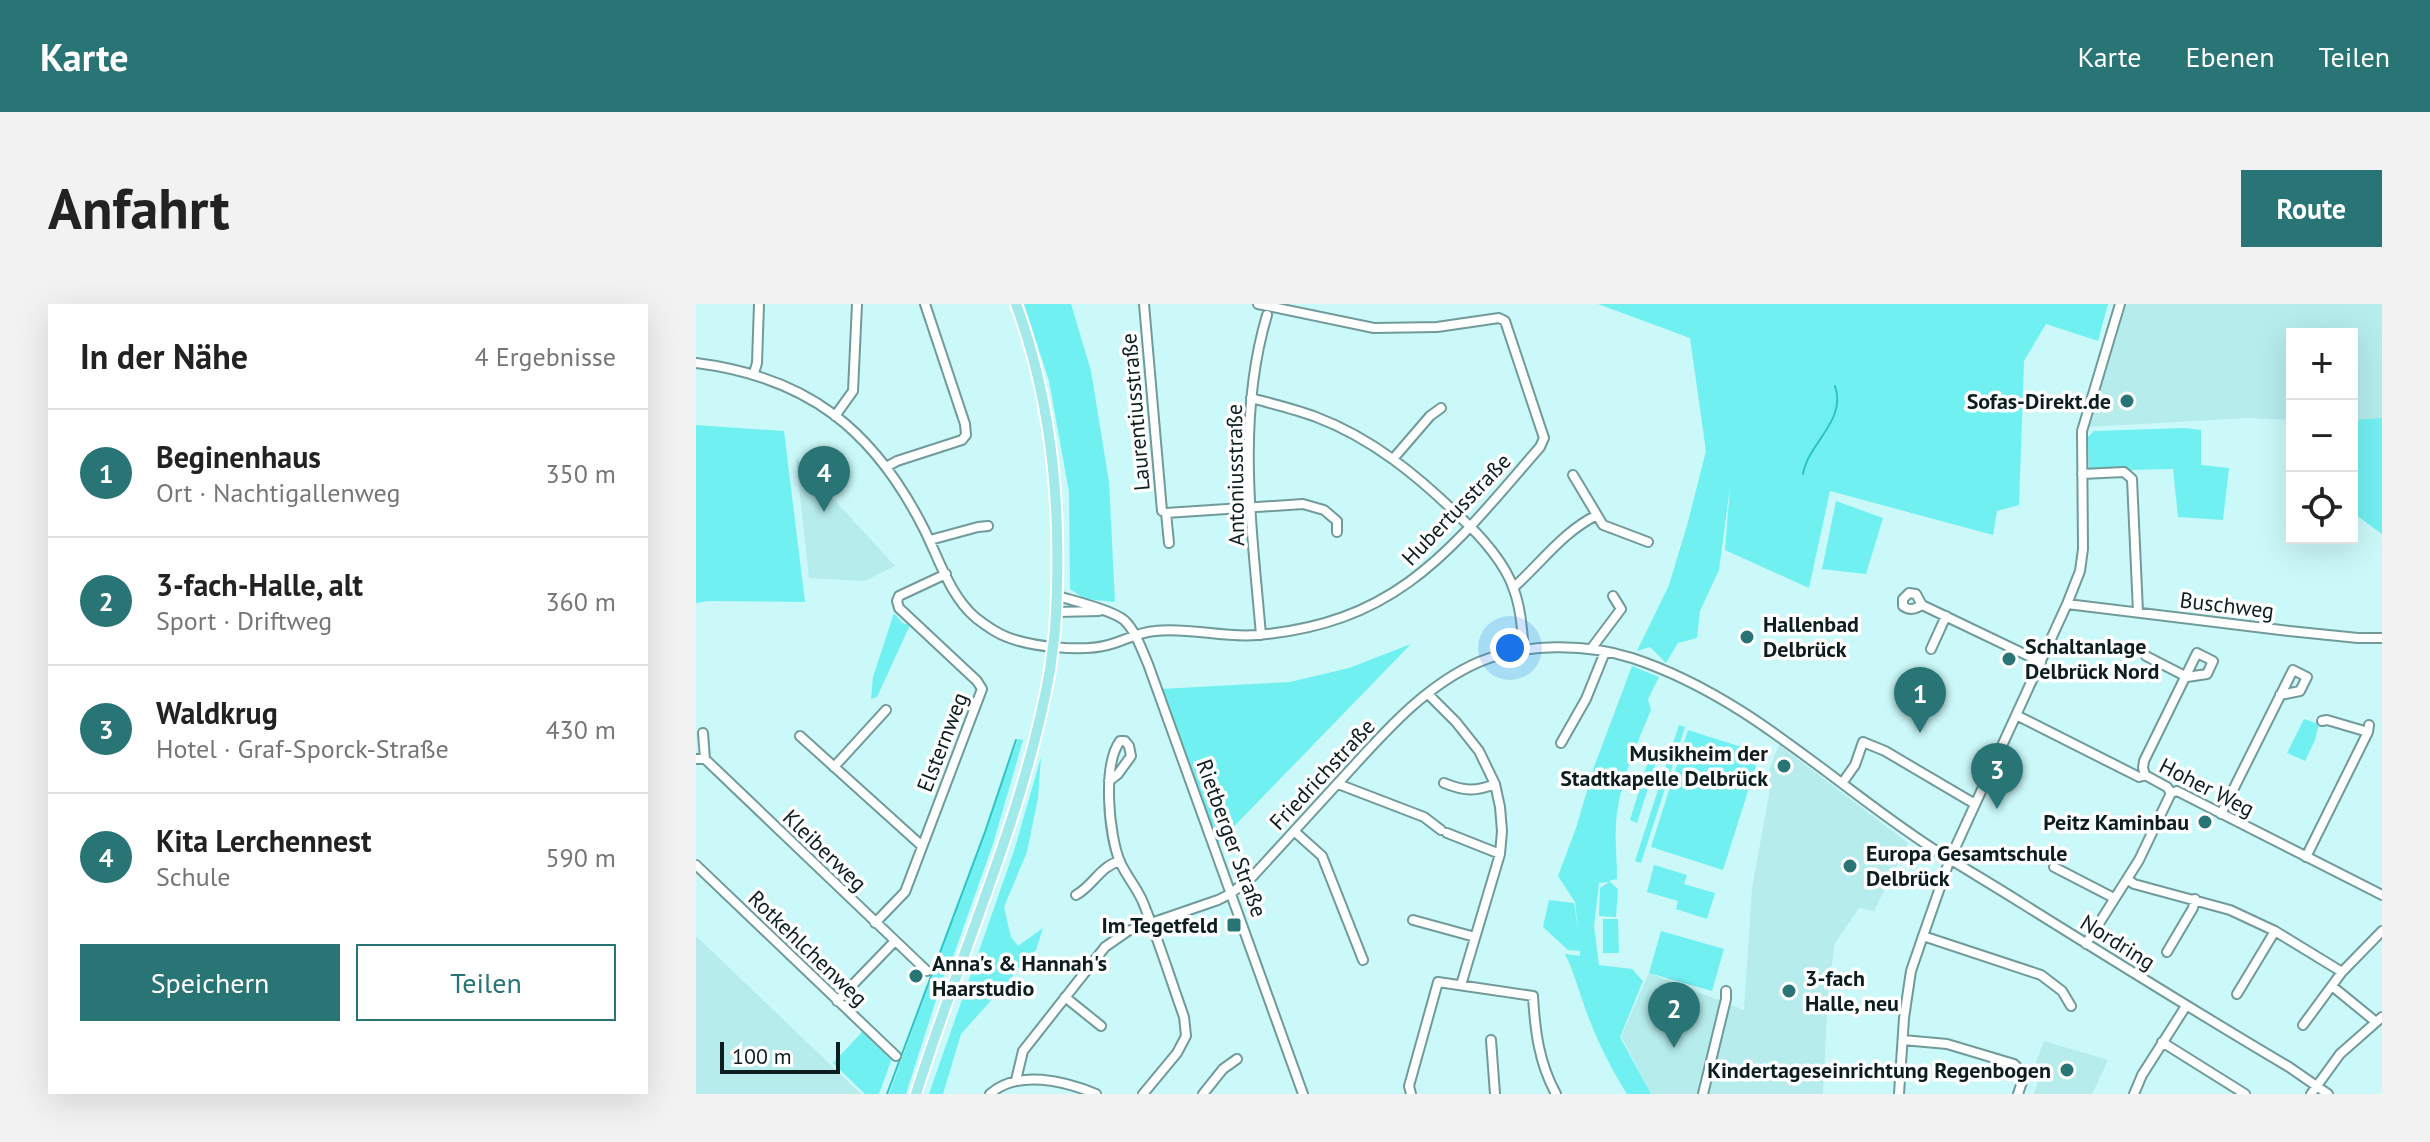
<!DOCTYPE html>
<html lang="de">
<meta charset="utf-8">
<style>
:root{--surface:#fff;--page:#f2f2f2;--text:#222;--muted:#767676;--line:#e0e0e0;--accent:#297475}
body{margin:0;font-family:"PT Sans",sans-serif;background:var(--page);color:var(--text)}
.controls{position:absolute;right:24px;top:24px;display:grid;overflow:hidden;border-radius:0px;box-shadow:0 8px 32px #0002}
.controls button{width:72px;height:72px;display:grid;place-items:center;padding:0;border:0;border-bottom:2px solid var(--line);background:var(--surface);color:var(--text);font:40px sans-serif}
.scale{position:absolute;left:24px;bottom:20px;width:120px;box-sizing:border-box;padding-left:8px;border:4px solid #0d1e1e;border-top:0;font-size:22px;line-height:28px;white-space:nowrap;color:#0d1e1e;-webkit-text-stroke:6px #fff;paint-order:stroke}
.you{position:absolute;left:814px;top:344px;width:28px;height:28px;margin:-20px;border:6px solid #fff;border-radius:50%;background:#1a73e8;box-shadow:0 0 0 12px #1a73e833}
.badge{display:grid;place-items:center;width:52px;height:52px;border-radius:50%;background:var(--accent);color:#fff;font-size:26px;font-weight:700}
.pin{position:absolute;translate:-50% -66px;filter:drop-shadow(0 2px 4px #0008)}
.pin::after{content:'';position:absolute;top:42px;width:28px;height:24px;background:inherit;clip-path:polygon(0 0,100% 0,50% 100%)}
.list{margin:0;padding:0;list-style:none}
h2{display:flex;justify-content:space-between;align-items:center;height:104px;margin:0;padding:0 32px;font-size:34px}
h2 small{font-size:26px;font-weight:400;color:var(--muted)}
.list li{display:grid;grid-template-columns:52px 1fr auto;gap:24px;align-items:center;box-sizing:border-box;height:128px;padding:0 32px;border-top:2px solid var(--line)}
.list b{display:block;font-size:30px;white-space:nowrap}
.list p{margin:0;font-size:26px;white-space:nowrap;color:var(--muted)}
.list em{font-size:26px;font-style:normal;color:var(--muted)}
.actions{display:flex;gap:16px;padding:24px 32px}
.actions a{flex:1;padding:18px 0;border:2px solid var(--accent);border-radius:0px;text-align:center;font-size:28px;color:var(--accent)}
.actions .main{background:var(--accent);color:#fff}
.icon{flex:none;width:44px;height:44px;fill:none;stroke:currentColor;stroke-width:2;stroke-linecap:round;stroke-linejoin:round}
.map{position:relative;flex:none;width:1686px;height:790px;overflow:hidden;border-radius:0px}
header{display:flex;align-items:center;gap:48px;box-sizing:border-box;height:112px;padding:0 40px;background:var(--accent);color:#fff}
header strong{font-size:38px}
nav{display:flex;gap:44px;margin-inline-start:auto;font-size:28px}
.intro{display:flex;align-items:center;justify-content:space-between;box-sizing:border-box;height:192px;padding:0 48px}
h1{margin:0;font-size:56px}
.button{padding:20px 36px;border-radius:0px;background:var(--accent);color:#fff;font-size:28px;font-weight:700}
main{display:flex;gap:48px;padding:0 48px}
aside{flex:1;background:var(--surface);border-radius:0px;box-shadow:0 8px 32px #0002}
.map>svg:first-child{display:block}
.built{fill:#b6ecec}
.green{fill:#71f0f2}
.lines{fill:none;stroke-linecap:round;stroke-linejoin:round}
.stream{stroke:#2dc3c5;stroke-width:2}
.minor-casing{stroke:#719b9b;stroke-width:12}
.major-casing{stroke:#fff;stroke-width:14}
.minor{stroke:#fff;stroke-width:8}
.major{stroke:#a2e9e9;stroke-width:10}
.major-bridge-casing{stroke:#fff;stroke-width:14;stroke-linecap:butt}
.major-bridge{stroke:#a2e9e9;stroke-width:10}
.poi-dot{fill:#297475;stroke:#fff;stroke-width:3}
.labels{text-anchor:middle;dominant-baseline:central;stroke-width:7;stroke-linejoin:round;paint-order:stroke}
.poi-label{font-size:22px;font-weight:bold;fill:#0d1e1e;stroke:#fff;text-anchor:end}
.street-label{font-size:22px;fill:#0d1e1e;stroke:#fff}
</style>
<header>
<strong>Karte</strong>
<nav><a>Karte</a><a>Ebenen</a><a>Teilen</a></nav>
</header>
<div class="intro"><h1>Anfahrt</h1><a class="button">Route</a></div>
<main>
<aside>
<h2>In der Nähe<small>4 Ergebnisse</small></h2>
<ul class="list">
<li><span class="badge">1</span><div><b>Beginenhaus</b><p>Ort · Nachtigallenweg</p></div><em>350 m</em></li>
<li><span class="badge">2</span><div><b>3-fach-Halle, alt</b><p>Sport · Driftweg</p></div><em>360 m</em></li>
<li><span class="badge">3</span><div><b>Waldkrug</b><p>Hotel · Graf-Sporck-Straße</p></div><em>430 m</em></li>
<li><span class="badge">4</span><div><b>Kita Lerchennest</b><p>Schule</p></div><em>590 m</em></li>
</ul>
<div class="actions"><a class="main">Speichern</a><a>Teilen</a></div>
</aside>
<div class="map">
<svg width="1686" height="790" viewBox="0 0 1686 790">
<rect width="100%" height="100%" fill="#cbf8f8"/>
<path class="built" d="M 1430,0 L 1686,0 L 1686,114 L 1656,116 L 1656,30 L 1596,30 L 1596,116 L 1552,114 L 1393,123 Z
M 100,154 L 199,262 L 169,277 L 113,274 Z
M 1083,441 L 1212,539 L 1178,607 L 1163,604 L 1139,639 L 1132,687 L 1127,790 L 955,790 L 925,732 L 953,669 L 1048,706 L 1056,584 L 1073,491 L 1072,469 Z
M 0,632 L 165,790 L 0,790 Z
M 1348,737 L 1412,756 L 1396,790 L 1338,790 L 1345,769 L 1339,761 Z"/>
<path class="green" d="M 328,0 L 375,0 L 395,67 L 413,178 L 419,298 L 389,295 L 374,285 L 373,188 L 353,77 Z
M 902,0 L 1412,0 L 1402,37 L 1350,20 L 1328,57 L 1323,201 L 1301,207 L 1297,231 L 1134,187 L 1113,284 L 1029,246 L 1034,183 L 1023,266 L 1004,307 L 1001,334 L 982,339 L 970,359 L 954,343 L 941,347 L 973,281 L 992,218 L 1010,147 L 994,34 Z
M 1686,114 L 1686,230 L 1656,208 L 1656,116 Z
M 0,121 L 88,127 L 109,298 L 12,297 L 0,299 Z
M 1488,124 L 1505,126 L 1505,161 L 1533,164 L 1527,216 L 1482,213 L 1477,165 L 1393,167 L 1392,133 L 1398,127 Z
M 1140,197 L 1187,214 L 1170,270 L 1126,265 Z
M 198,309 L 206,319 L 214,321 L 181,393 L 175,395 L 177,373 Z
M 715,340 L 521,540 L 464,385 L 594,378 L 653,364 Z
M 936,362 L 963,373 L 952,395 L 955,406 C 940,442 923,479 920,519 C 919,538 921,557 921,575 L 913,577 L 922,585 L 920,613 L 903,612 L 904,584 L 913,578 L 903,579 L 898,622 L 903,661 L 936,665 L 947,677 L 924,733 L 955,790 L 931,790 C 913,761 898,731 887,698 C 881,681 877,666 869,650 L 884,652 L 884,647 L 872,646 L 847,623 L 853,596 L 878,599 L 882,626 L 879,598 L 862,572 L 880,524 L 898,463 Z
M 1608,415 L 1623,420 L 1619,436 L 1609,457 L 1591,449 Z
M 983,421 L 989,423 L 945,559 L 939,557 Z
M 992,426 L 1064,449 L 1027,566 L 955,543 Z
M 322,435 L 327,436 L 298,537 L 257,653 L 247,674 L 210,790 L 193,790 Z
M 956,444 L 964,447 L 941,519 L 934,516 Z
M 345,453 L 342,494 L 331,548 L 308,603 L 315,633 L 322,642 L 347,624 L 340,646 L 265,730 L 247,790 L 233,790 L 318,547 Z
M 958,561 L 991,571 L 988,580 L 1019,589 L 1011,615 L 980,605 L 982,597 L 951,588 Z
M 907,615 L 922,615 L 923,649 L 907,649 Z
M 965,627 L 1028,645 L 1016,687 L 953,669 Z
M 167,727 L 196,754 L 183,790 L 169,790 L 137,759 Z"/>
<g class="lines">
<path class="stream" d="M 1107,170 C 1112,139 1151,117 1139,82
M 191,790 L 289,528 L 320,436"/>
<g class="minor-casing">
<path id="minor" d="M 448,0 L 466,207 L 470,209 L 473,239
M 0,59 C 112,73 178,126 228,225 C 243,255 254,292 280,314 C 289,321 300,329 311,333 C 336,343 386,348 412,341 C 428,337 442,328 459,327 C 493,323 527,334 561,331 C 704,319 757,243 844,143 L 848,134 L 809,17 L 803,14 L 741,23 L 678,24 L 562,0
M 58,69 L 61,59 L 63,0
M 555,94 C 577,100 599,105 620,113 C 676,134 722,172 764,213 C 784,231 810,260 818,286 C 825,305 826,326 828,346
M 139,112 L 157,87 L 161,0
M 697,155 L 734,112 L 745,104
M 192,162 L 201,157 L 266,136 L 270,131 L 269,120 L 229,0
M 1386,170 L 1428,168 L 1436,175 L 1442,308
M 877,171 L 907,221 L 952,238
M 470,209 L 607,200 L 628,206 L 641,217 L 641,228
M 234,236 L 282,223 L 292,222
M 818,283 C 845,259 868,227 901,211
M 362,292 C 378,297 416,306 428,316 C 439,326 446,346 452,360 L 607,790
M 1371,300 L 1593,327 L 1662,334 L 1686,334
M 1226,301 C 1219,305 1214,307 1207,302 L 1207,295 L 1213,289 L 1220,290 L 1226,301 L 1345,358
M 361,308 L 403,307
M 565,331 C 556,225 540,115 571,11
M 895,345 L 925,305 L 917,292
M 1235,345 L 1250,312
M 732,390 L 760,418 L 783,447 L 799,480 L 804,503 L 806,527 L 804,550 L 765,681
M 1320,411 L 1443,473 L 1449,471 L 1471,483 L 1475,489 L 1481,487 L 1686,591
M 1626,417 L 1631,416 L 1672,428
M 7,429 L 9,455
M 104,432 L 226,542
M 865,439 L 890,395 L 909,348
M 0,455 L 9,455 L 231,667
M 138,463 L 190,406
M 1449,471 L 1447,464 L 1448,457 L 1501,349 L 1517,357 L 1511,370 L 1491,373 L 1450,352
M 413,477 L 422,470 L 435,452 L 433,442 L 429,437 L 424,437 C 406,462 413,531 424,558 C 430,571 440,583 446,596 C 462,634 474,674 488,713 L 490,732 L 481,749 L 447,790
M 1147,478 L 1159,461 L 1167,438 L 1189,447 L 1279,500
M 748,479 C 768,487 779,488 799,480
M 642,480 L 728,513 L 745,526
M 1525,510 L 1597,366 L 1611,373 L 1604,387 L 1584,391
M 598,527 L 626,552 L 667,656
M 751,529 L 804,550
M 1610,553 L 1672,428 L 1673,421
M 0,561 L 200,752
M 1358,563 L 1418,594
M 1431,575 L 1438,580 L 1534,606 L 1579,627 L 1646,668
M 380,591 C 397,582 404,562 424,557
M 717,616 L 779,633
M 179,619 L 209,588 L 286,385 L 281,377 L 203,304 L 201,297 L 203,292 L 250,270
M 1227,632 L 1345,671 L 1366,687 L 1375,702
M 1390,640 L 1443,556 L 1475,489
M 1471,648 L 1497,604 L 1499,595
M 1636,682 L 1680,718
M 1541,690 L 1579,627
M 369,693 L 405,722
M 141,697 L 198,638
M 1607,721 L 1646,668 L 1686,627
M 795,736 L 799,790
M 1207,736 L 1251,740 L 1318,760 L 1326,768 L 1326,778 L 1322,790
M 1466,738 L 1549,790
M 320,776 L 327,747 L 409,643 L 432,627 L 522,596 L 534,590 L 557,572 C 585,541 614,510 642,479 C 683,435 725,383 783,358 C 828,339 890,339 936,354 C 1052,392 1137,480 1236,544 C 1266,563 1297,581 1327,600 C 1415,655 1503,710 1593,763 L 1632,790
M 294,790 C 322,765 369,777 400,790
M 507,790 L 527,765 L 541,755
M 715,790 L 713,782 L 742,678 L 837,692 C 839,727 843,759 860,790
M 1007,790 L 1030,695 L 1030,687
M 1203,790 L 1208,714 L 1215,667 L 1227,632 L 1254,555 L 1371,300 L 1384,267 L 1387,245 L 1386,127 L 1424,0
M 1438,790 L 1446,771 L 1490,702
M 1615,790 L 1644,750 L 1686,713"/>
</g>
<g class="major-casing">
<path id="major" d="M 320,0 C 359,106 366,216 359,327
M 220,790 C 264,649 328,512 354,366"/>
</g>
<use href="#minor" class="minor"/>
<use href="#major" class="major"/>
<g class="major-bridge-casing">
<path id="major-bridge" d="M 354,366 L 359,327"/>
</g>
<use href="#major-bridge" class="major-bridge"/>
</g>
<g class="poi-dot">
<circle cx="1431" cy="97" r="8"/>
<circle cx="1051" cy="333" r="8"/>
<circle cx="1313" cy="355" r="8"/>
<circle cx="1088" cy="462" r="8"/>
<circle cx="1509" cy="518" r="8"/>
<circle cx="1154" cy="562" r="8"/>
<rect x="530" y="613" width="16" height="16" rx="4"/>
<circle cx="220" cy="672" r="8"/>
<circle cx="1093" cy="687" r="8"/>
<circle cx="1371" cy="766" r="8"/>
</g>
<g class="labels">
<g class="poi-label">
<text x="1415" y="97">Sofas-Direkt.de</text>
<text x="1067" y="320" text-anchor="start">Hallenbad<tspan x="1067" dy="25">Delbrück</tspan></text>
<text x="1329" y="342" text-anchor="start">Schaltanlage<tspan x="1329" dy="25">Delbrück Nord</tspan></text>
<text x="1072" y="449">Musikheim der<tspan x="1072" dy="25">Stadtkapelle Delbrück</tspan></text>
<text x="1493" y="518">Peitz Kaminbau</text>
<text x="1170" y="549" text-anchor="start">Europa Gesamtschule<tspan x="1170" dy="25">Delbrück</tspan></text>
<text x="522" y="621">Im Tegetfeld</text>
<text x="236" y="659" text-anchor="start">Anna's &amp; Hannah's<tspan x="236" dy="25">Haarstudio</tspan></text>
<text x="1109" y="674" text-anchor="start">3-fach<tspan x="1109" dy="25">Halle, neu</tspan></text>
<text x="1355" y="766">Kindertageseinrichtung Regenbogen</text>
</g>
<g class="street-label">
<text transform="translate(439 108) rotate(-95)">Laurentiusstraße</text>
<text transform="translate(539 171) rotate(-91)">Antoniusstraße</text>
<text transform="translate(760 205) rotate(-46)">Hubertusstraße</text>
<text transform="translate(1531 301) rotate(7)">Buschweg</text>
<text transform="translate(246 438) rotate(-69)">Elsternweg</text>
<text transform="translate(626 470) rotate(-47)">Friedrichstraße</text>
<text transform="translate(1511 483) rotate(27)">Hoher Weg</text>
<text transform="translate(536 534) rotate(70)">Rietberger Straße</text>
<text transform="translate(129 546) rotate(44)">Kleiberweg</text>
<text transform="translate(1422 638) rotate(32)">Nordring</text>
<text transform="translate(112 644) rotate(44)">Rotkehlchenweg</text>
</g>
</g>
</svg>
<div class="controls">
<button>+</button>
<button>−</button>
<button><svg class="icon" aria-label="locate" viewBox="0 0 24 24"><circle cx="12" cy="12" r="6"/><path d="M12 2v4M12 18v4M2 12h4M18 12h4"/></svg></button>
</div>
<div class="scale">100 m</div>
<div class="you"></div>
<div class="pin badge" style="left:1224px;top:429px">1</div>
<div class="pin badge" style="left:978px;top:744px">2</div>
<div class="pin badge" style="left:1301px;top:505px">3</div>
<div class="pin badge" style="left:128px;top:208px">4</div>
</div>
</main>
